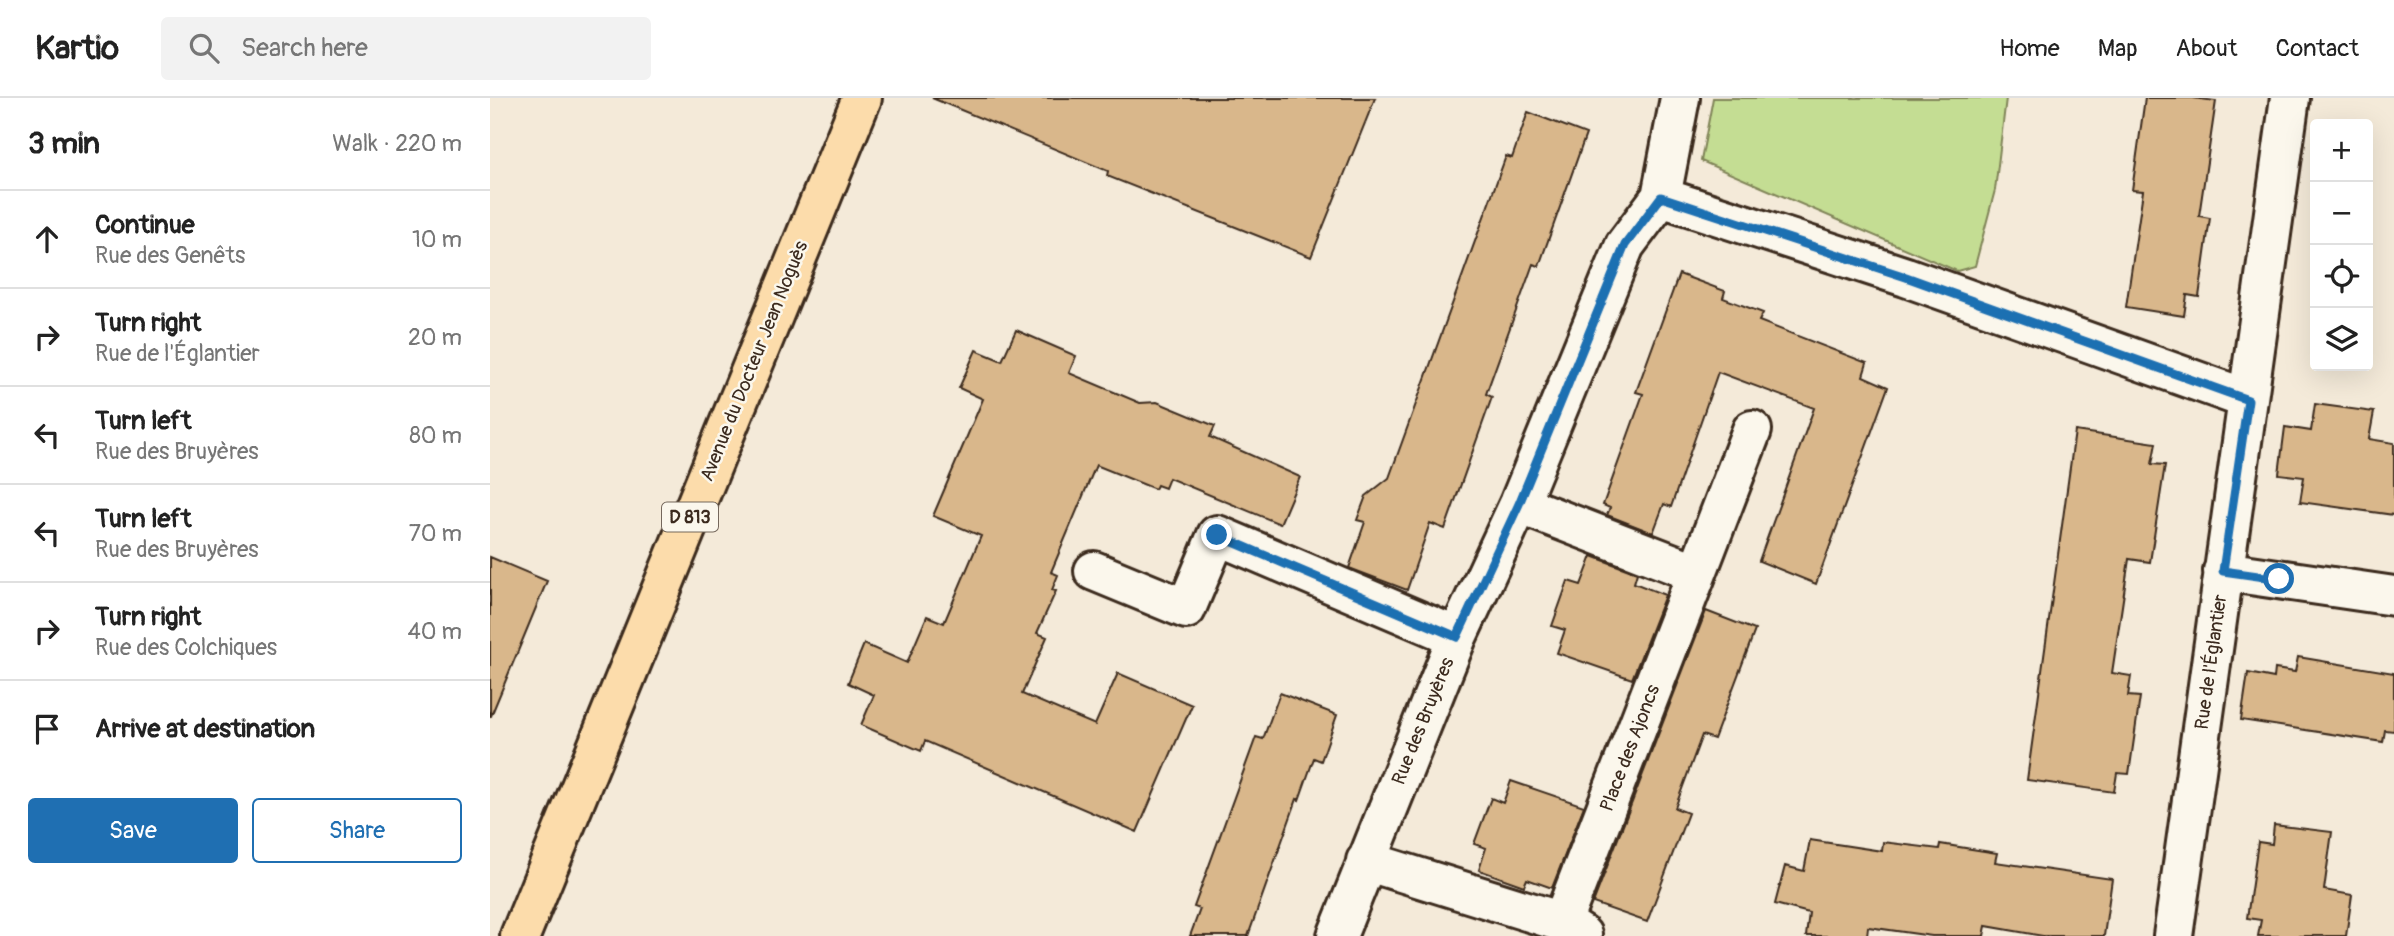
<!DOCTYPE html>
<meta charset="utf-8">
<style>
:root{--surface:#fff;--page:#f2f2f2;--text:#222;--muted:#767676;--line:#e0e0e0;--accent:#1f6fb2}
body{margin:0;font-family:Pangolin,sans-serif;background:var(--page);color:var(--text)}
.controls{position:absolute;right:21px;top:21px;display:grid;overflow:hidden;border-radius:7px;box-shadow:0 7px 28px #0002}
.controls button{width:63px;height:63px;display:grid;place-items:center;padding:0;border:0;border-bottom:2px solid var(--line);background:var(--surface);color:var(--text);font:35px sans-serif}
.stop{position:absolute;width:21px;height:21px;margin:-16px;border:5px solid #1f6fb2;border-radius:50%;background:#fff}
.stop.end{background:#1f6fb2;border-color:#fff;box-shadow:0 2px 7px #0008}
.list{margin:0;padding:0;list-style:none}
h2{display:flex;justify-content:space-between;align-items:center;height:91px;margin:0;padding:0 28px;font-size:30px}
h2 small{font-size:23px;font-weight:400;color:var(--muted)}
.list li{display:grid;grid-template-columns:46px 1fr auto;gap:21px;align-items:center;box-sizing:border-box;height:98px;padding:0 28px;border-top:2px solid var(--line)}
.list b{display:block;font-size:26px;white-space:nowrap}
.list p{margin:0;font-size:23px;white-space:nowrap;color:var(--muted)}
.list em{font-size:23px;font-style:normal;color:var(--muted)}
.actions{display:flex;gap:14px;padding:21px 28px}
.actions a{flex:1;padding:16px 0;border:2px solid var(--accent);border-radius:7px;text-align:center;font-size:24px;color:var(--accent)}
.actions .main{background:var(--accent);color:#fff}
.icon{flex:none;width:38px;height:38px;fill:none;stroke:currentColor;stroke-width:2;stroke-linecap:round;stroke-linejoin:round}
.map{position:relative;flex:none;width:1904px;height:838px;overflow:hidden}
header{display:flex;align-items:center;gap:42px;box-sizing:border-box;height:98px;padding:0 35px;background:var(--surface);border-bottom:2px solid var(--line)}
header strong{font-size:33px}
nav{display:flex;gap:38px;margin-inline-start:auto;font-size:24px}
.search{width:490px;height:63px;background:var(--page);display:flex;align-items:center;gap:18px;box-sizing:border-box;padding:0 24px;border-radius:7px;color:var(--muted);font-size:26px}
main{display:flex}
aside{flex:1;background:var(--surface)}
.map>svg:first-child{display:block}
.green{fill:#c4dd93;stroke:#808458;stroke-width:2}
.building{fill:#d9b78b;stroke:#3b2a1e;stroke-width:2}
.lines{fill:none;stroke-linecap:round;stroke-linejoin:round}
.minor-casing{stroke:#3b2a1e;stroke-width:44}
.major-casing{stroke:#3b2a1e;stroke-width:44}
.minor{stroke:#fbf7ec;stroke-width:38}
.major{stroke:#fcdcab;stroke-width:38}
.route{stroke:#1f6fb2;stroke-width:9}
.labels{text-anchor:middle;dominant-baseline:central;stroke-width:5;stroke-linejoin:round;paint-order:stroke}
.shield{fill:#fbf7ec;stroke:#75685c;stroke-width:2}
.shield-label{font-size:18px;font-weight:bold;fill:#3b2a1e}
.street-label{font-size:19px;fill:#3b2a1e;stroke:#fbf7ec}
</style>
<header>
<strong>Kartio</strong>
<div class="search"><svg class="icon" aria-label="search" viewBox="0 0 24 24"><circle cx="10" cy="10" r="6"/><path d="M15 15l6 6"/></svg>Search here</div>
<nav><a>Home</a><a>Map</a><a>About</a><a>Contact</a></nav>
</header>
<main>
<aside>
<h2>3 min<small>Walk · 220 m</small></h2>
<ul class="list">
<li><svg class="icon" aria-label="ahead" viewBox="0 0 24 24"><path d="M12 20V5M6 11l6-6 6 6"/></svg><div><b>Continue</b><p>Rue des Genêts</p></div><em>10 m</em></li>
<li><svg class="icon" aria-label="right" viewBox="0 0 24 24"><path d="M7 20v-9h11M14 6l5 5-5 5"/></svg><div><b>Turn right</b><p>Rue de l'Églantier</p></div><em>20 m</em></li>
<li><svg class="icon" aria-label="left" viewBox="0 0 24 24"><path d="M17 20v-9H6M10 6l-5 5 5 5"/></svg><div><b>Turn left</b><p>Rue des Bruyères</p></div><em>80 m</em></li>
<li><svg class="icon" aria-label="left" viewBox="0 0 24 24"><path d="M17 20v-9H6M10 6l-5 5 5 5"/></svg><div><b>Turn left</b><p>Rue des Bruyères</p></div><em>70 m</em></li>
<li><svg class="icon" aria-label="right" viewBox="0 0 24 24"><path d="M7 20v-9h11M14 6l5 5-5 5"/></svg><div><b>Turn right</b><p>Rue des Colchiques</p></div><em>40 m</em></li>
<li><svg class="icon" aria-label="arrive" viewBox="0 0 24 24"><path d="M6 21V4h12l-3 4 3 4H6"/></svg><div><b>Arrive at destination</b></div></li>
</ul>
<div class="actions"><a class="main">Save</a><a>Share</a></div>
</aside>
<div class="map">
<svg width="1904" height="838" viewBox="0 0 1904 838">
<rect width="100%" height="100%" fill="#f4ead9"/>
<filter id="ink" filterUnits="userSpaceOnUse"><feTurbulence type="fractalNoise" baseFrequency=".0143" numOctaves="2"/><feDisplacementMap in="SourceGraphic" scale="14" xChannelSelector="R" yChannelSelector="G"/><feConvolveMatrix kernelMatrix="1 2 1 2 8 2 1 2 1" color-interpolation-filters="sRGB"/></filter>
<g filter="url(#ink)">
<path class="green" d="M 1223,0 L 1516,0 L 1505,92 L 1485,168 L 1467,173 L 1211,63 Z"/>
<path class="building" d="M 442,0 L 885,0 L 821,159 L 617,78 L 618,73 Z
M 1655,0 L 1703,0 L 1726,3 L 1709,118 L 1720,120 L 1709,199 L 1697,197 L 1694,218 L 1636,209 L 1653,93 L 1642,92 Z
M 1038,14 L 1096,36 L 1049,168 L 1043,166 L 996,296 L 1002,299 L 955,431 L 940,425 L 917,492 L 859,470 L 875,424 L 867,422 L 876,398 L 899,380 L 1016,58 L 1022,60 Z
M 1189,176 L 1235,193 L 1233,200 L 1273,215 L 1269,223 L 1377,265 L 1373,278 L 1398,289 L 1326,486 L 1269,463 L 1324,310 L 1228,274 L 1181,409 L 1174,406 L 1163,435 L 1117,417 L 1120,410 L 1113,407 L 1153,296 L 1146,294 Z
M 526,232 L 586,258 L 579,275 L 650,305 L 667,304 L 725,328 L 720,339 L 810,379 L 790,426 L 679,380 L 675,390 L 667,387 L 665,391 L 606,367 L 561,474 L 568,477 L 562,492 L 566,493 L 547,535 L 557,539 L 532,596 L 605,627 L 628,575 L 702,607 L 647,734 L 435,643 L 431,653 L 371,627 L 384,597 L 358,585 L 374,546 L 417,565 L 437,518 L 454,525 L 491,438 L 443,418 L 493,301 L 469,290 L 486,252 L 512,263 Z
M 1825,306 L 1884,314 L 1879,341 L 1904,345 L 1904,417 L 1810,404 L 1814,379 L 1789,376 L 1795,329 L 1821,333 Z
M 1585,333 L 1666,345 L 1662,366 L 1675,367 L 1660,464 L 1639,461 L 1622,575 L 1641,578 L 1638,598 L 1650,599 L 1639,676 L 1627,675 L 1624,694 L 1537,682 Z
M 1102,458 L 1147,475 L 1144,485 L 1175,497 L 1142,581 L 1067,555 L 1075,532 L 1062,528 L 1078,483 L 1091,487 Z
M 0,459 L 57,483 L 1,618 L 0,618 Z
M 1216,513 L 1265,532 L 1224,641 L 1212,637 L 1185,710 L 1198,715 L 1157,824 L 1103,805 Z
M 1808,559 L 1904,575 L 1904,633 L 1895,632 L 1893,644 L 1751,622 L 1758,575 L 1784,580 L 1785,571 L 1805,574 Z
M 790,595 L 847,617 L 831,663 L 824,660 L 809,702 L 807,701 L 758,838 L 700,838 L 710,811 L 704,809 L 766,639 L 773,641 Z
M 1021,683 L 1094,708 L 1062,790 L 1037,781 L 1034,788 L 989,772 L 996,750 L 984,746 L 1001,700 L 1013,705 Z
M 1784,727 L 1842,734 L 1834,792 L 1862,797 L 1856,838 L 1768,838 L 1771,822 L 1757,820 L 1768,744 L 1782,746 Z
M 1320,742 L 1392,753 L 1393,744 L 1449,751 L 1450,746 L 1507,755 L 1505,764 L 1622,781 L 1614,838 L 1553,838 L 1496,828 L 1494,838 L 1442,838 L 1378,829 L 1377,838 L 1316,838 L 1319,815 L 1285,806 L 1295,768 L 1314,773 Z"/>
<g class="lines">
<g class="minor-casing">
<path id="minor" d="M 1171,99 L 1190,0
M 1029,406 L 1207,475 L 1262,332
M 604,473 L 696,511 L 727,437 L 967,539
M 1733,473 L 1904,498
M 876,763 L 1072,824 L 1092,837
M 1072,824 L 1207,475
M 847,838 L 967,539 L 1029,406 L 1135,147 L 1171,99 L 1416,179 L 1757,301
M 1683,838 L 1800,0"/>
</g>
<g class="major-casing">
<path id="major" d="M 30,838 L 372,0"/>
</g>
<use href="#minor" class="minor"/>
<use href="#major" class="major"/>
</g>
</g>
<g class="lines" filter="url(#ink)">
<path class="route" d="M 727,437 L 967,539 L 1029,406 L 1135,147 L 1171,99 L 1416,179 L 1758,302 L 1733,473 L 1789,481"/>
</g>
<g class="labels">
<rect class="shield" x="172" y="404.5" width="56" height="29" rx="5"/>
<g class="shield-label">
<text x="200" y="419">D 813</text>
</g>
<g class="street-label">
<text transform="translate(264 263) rotate(-68)">Avenue du Docteur Jean Noguès</text>
<text transform="translate(1721 564) rotate(-82)">Rue de l'Églantier</text>
<text transform="translate(933 623) rotate(-68)">Rue des Bruyères</text>
<text transform="translate(1140 650) rotate(-69)">Place des Ajoncs</text>
</g>
</g>
</svg>
<div class="controls">
<button>+</button>
<button>−</button>
<button><svg class="icon" aria-label="locate" viewBox="0 0 24 24"><circle cx="12" cy="12" r="6"/><path d="M12 2v4M12 18v4M2 12h4M18 12h4"/></svg></button>
<button><svg class="icon" aria-label="layers" viewBox="0 0 24 24"><path d="M12 4l9 5-9 5-9-5zM3 14l9 5 9-5"/></svg></button>
</div>
<div class="stop" style="left:1789px;top:481px"></div>
<div class="stop end" style="left:727px;top:437px"></div>
</div>
</main>
